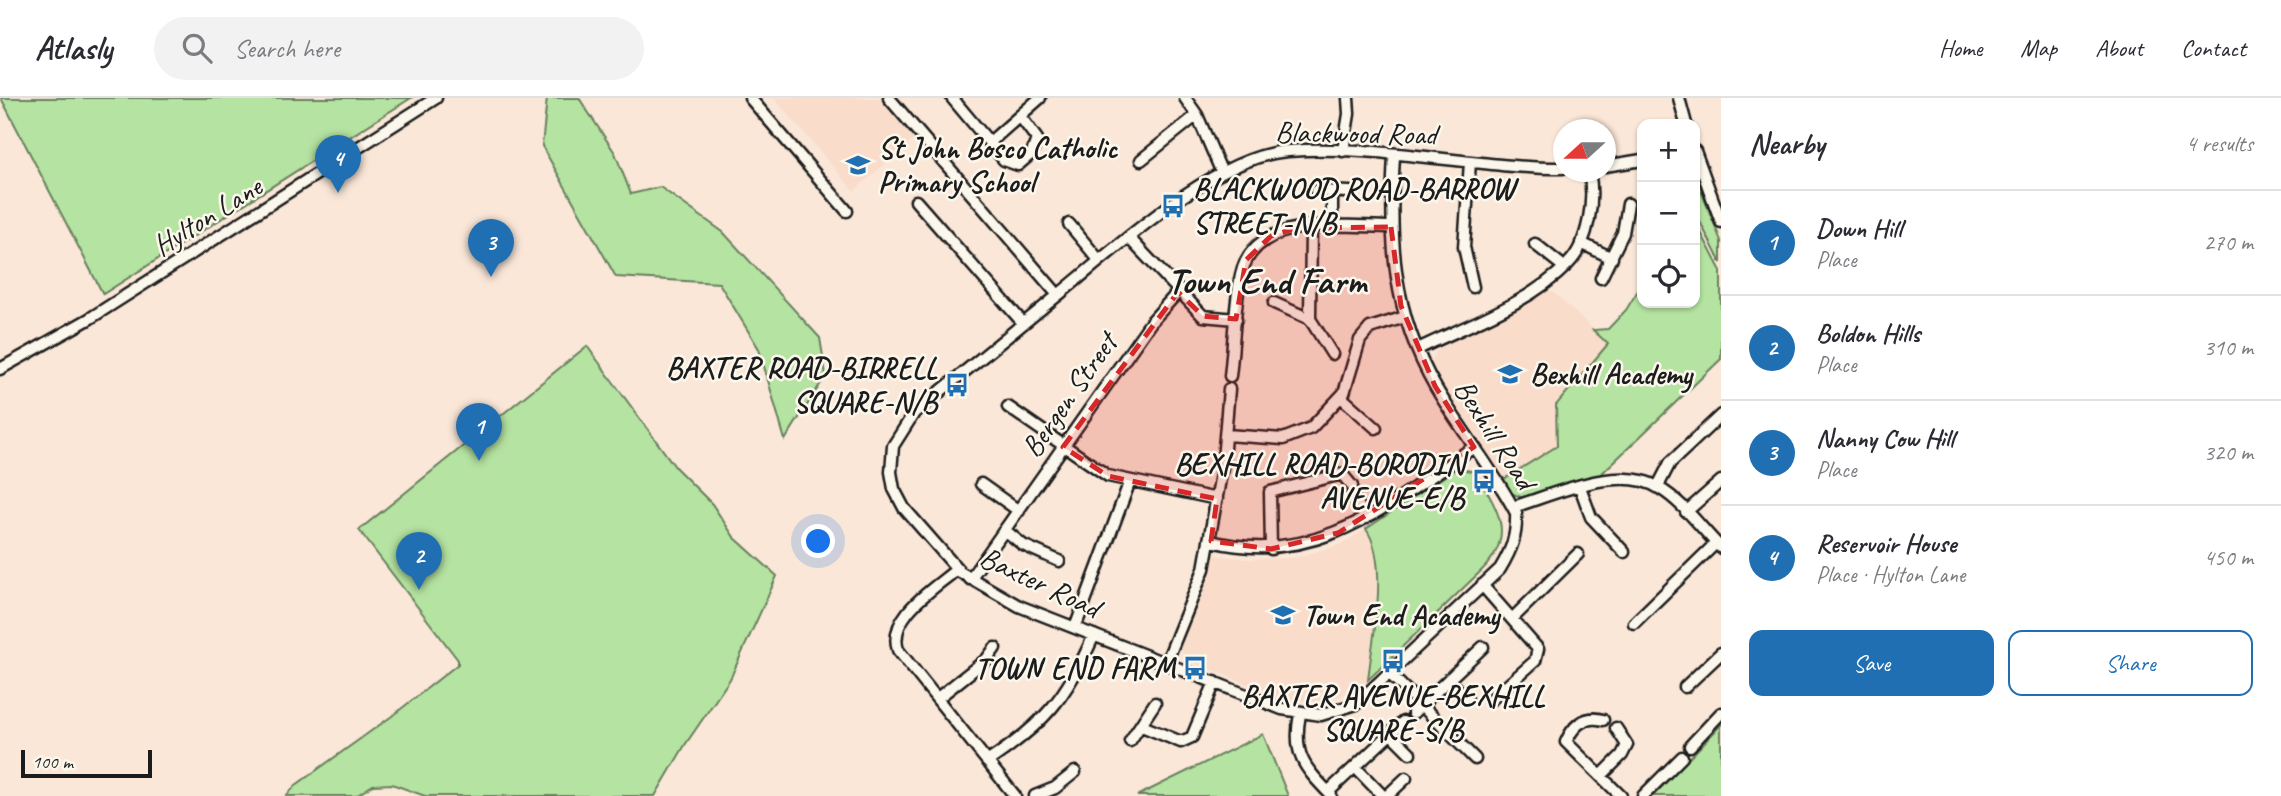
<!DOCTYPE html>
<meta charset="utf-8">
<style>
:root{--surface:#fff;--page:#f2f2f3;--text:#2b2b33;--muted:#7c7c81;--line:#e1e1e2;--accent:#1f6fb2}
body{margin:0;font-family:Caveat,sans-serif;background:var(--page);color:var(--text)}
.controls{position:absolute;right:21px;top:21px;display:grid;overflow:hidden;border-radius:14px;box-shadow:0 2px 5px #0004}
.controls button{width:63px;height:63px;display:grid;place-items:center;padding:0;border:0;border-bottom:2px solid var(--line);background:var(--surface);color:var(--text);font:35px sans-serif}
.compass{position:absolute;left:1553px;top:21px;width:63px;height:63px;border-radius:50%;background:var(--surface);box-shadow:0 2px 5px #0004;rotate:249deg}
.scale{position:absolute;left:21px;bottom:18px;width:131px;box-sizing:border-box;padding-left:7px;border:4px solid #1c1c1c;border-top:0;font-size:19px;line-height:24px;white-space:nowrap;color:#1c1c1c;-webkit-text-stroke:5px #fbf7ec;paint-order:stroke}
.you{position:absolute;left:819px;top:444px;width:24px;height:24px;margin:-18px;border:5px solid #fff;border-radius:50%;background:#1a73e8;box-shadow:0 0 0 10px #1a73e833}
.badge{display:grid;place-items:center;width:46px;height:46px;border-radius:50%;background:var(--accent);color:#fff;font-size:23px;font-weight:700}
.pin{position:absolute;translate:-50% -58px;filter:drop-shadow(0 2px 4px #0008)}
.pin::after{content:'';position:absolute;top:37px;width:24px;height:21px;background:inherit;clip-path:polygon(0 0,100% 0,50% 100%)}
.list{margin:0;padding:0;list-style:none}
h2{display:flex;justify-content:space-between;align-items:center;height:91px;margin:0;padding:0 28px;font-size:30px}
h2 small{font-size:23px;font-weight:400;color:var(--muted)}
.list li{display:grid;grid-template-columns:46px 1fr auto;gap:21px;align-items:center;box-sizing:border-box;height:105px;padding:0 28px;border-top:2px solid var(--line)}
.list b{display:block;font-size:26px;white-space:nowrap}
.list p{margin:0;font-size:23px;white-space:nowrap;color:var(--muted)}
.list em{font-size:23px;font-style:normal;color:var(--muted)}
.actions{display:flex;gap:14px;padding:21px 28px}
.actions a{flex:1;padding:16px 0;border:2px solid var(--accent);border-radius:14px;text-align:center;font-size:24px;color:var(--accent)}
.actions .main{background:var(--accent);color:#fff}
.icon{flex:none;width:38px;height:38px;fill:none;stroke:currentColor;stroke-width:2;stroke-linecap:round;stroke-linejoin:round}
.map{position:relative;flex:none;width:1721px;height:698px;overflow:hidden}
header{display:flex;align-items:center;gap:42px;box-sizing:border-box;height:98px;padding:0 35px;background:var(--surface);border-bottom:2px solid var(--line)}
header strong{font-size:33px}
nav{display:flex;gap:38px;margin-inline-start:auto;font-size:24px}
.search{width:490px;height:63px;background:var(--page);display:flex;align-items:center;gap:18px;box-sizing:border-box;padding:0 24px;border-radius:38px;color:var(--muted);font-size:26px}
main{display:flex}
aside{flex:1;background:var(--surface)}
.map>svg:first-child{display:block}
.built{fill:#f9dcca}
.green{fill:#b5e3a1;stroke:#68805e;stroke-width:2}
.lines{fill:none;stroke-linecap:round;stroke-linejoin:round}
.minor-casing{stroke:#1c1c1c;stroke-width:15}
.minor{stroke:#fbf7ec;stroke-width:10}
.marked{fill:#d62828;fill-opacity:0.2;stroke:#d62828;stroke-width:5;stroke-dasharray:14 9;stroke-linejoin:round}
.labels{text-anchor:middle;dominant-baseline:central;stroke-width:5;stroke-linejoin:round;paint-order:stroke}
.street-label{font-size:30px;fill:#1c1c1c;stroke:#fbf7ec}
.poi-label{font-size:30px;font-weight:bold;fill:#1c1c1c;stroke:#fbf7ec;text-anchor:start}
.district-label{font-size:37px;font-weight:bold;fill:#1c1c1c;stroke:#fbf7ec}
</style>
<header>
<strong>Atlasly</strong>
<div class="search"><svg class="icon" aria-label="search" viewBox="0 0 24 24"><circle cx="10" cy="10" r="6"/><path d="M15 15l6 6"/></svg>Search here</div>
<nav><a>Home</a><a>Map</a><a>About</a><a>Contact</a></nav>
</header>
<main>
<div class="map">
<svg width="1721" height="698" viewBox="0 0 1721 698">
<rect width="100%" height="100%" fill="#fae7d8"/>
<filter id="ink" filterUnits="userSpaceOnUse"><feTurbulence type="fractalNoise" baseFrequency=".0143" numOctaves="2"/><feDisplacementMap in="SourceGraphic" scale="14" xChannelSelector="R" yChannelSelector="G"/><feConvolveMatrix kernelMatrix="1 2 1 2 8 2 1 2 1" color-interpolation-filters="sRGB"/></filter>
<g filter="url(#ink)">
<path class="built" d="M 774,0 L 879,0 L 914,41 L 854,93 Z
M 1546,192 L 1553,194 L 1608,245 L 1556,307 L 1557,348 L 1504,381 L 1444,289 L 1432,263 L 1436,253 Z
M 1366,431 L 1376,451 L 1379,471 L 1368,582 L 1361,588 L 1340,598 L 1315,604 L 1287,602 L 1183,560 L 1181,549 L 1214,457 L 1247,461 L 1295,460 L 1342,446 Z"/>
<path class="green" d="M 1,0 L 411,0 L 103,196 Z
M 547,0 L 579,0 L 615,55 L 631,96 L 660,89 L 723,134 L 820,240 L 826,277 L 785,342 L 759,251 L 719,185 L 616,179 L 542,48 Z
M 1695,78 L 1721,143 L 1721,165 L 1695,114 Z
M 1695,123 L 1721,173 L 1721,261 L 1599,378 L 1525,401 L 1511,395 L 1504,381 L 1557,348 L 1556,307 L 1608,246 L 1593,232 L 1608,231 L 1626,212 L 1642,186 L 1642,205 L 1695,205 Z
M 587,248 L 676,370 L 712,406 L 734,439 L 777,478 L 730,581 L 685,647 L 655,698 L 425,698 L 392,686 L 373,687 L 356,698 L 286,698 L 296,687 L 392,618 L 458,566 L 458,562 L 359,432 Z
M 1457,370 L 1475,374 C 1497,410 1517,437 1482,472 L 1368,582 C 1372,542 1390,465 1366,431 Z
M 1721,627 L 1721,698 L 1653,698 Z
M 1263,636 L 1288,698 L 1137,698 Z"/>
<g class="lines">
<g class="minor-casing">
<path id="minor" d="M 750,0 L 847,113
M 889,0 L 1058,197
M 952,0 L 1004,62 L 1018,67 L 1032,55 L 1037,41 L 1020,18
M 1185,0 L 1197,17 L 1222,75
M 1679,0 L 1686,26
M 990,44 L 1040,0
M 1343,53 L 1349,16 L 1348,0
M 1695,53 L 1721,124
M 1394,58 C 1389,143 1392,214 1436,290 C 1461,333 1493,371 1516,415 C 1517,438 1512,451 1500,471 L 1356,606 L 1321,617 L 1282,611 L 1019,508 L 960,474 L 904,410 L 894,391 L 891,374 L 893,348 L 914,315 C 961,276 1009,237 1057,198 C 1115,151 1214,58 1288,53 C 1380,46 1472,70 1563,70
M 1141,62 L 1197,17
M 1470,64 L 1464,149 L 1473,189
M 1605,68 L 1642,62
M 1316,93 L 1350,94
M 916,103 L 1023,225
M 1069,126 L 1099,162
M 1332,129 L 1332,94
M 1311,130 L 1310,221 L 1332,256
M 1129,140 L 1203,218 L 1236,221
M 1581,145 L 1612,160
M 1535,146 L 1564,169
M 1601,180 L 1623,135 L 1628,106
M 1274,205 L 1310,221
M 1418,251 C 1467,227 1529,206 1568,166 C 1589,145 1595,101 1589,74
M 0,271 L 89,221 L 436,0
M 1230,278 C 1234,245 1234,209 1241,177 C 1255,114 1344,129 1391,129
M 1341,299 L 1376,330
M 1008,309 L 1108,378 L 1217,401
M 1226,337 L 1283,341 L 1311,330 L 1344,295 L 1360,242 L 1370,230 L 1405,219
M 1223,362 L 1229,291
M 981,386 L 1019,413
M 1658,388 L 1670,365 L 1721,317
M 1580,389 L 1591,419 L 1624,454
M 1352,397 L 1366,420
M 1513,409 C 1553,397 1620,365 1659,390 C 1683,404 1701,430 1721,450
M 1686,414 L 1721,383
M 1006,433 L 1023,447 L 1059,463
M 1211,443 C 1319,470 1390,405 1474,349
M 1271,451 L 1270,394 L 1342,376 L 1352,388
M 957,471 C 934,491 887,518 898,552 L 1015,698
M 970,481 L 1151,224 L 1178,194
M 1482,487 L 1538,551 L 1535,563 L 1492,601
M 1513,520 L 1578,456
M 1634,525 L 1716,445
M 1075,530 L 1130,383
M 1166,565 L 1204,471 L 1222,370
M 1390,576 L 1475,661
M 1449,583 L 1467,601
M 1685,589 L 1721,555
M 939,599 L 987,561 L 995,550
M 1413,615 L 1483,549
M 1300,616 C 1292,657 1304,669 1331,697
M 1603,622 C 1585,617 1574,626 1566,644 L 1621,698
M 1142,628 L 1181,644 L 1192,639 L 1215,584
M 1391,636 L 1410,655
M 1130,643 L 1155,605
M 1690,648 L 1721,615
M 987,664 C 1045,625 1066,601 1094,537
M 1355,669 L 1383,698
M 1601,678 L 1622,657 L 1627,647 L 1616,630
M 1328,694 L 1403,624
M 1035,698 L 1055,690 L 1075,674
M 1387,698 L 1406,680
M 1643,698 L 1682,659"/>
</g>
<use href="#minor" class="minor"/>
</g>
</g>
<path class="marked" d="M 1391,129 L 1401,208 L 1435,288 L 1474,349 L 1338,435 L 1271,451 L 1211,443 L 1217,401 L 1108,378 L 1063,349 L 1178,194 L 1203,218 L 1236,221 L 1246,162 L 1271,138 L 1297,130 Z"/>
<defs>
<g id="school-bare" transform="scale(1.89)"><path d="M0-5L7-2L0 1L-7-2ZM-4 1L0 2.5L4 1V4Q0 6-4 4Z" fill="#1f6fb2" stroke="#fbf7ec" stroke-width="2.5" paint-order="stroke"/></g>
<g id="bus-bare" transform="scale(1.89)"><path d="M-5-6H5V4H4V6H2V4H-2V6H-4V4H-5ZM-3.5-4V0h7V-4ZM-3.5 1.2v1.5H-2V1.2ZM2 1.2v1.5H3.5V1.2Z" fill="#1f6fb2" stroke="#fbf7ec" stroke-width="2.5" paint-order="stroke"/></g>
</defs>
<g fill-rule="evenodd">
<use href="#school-bare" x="858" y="67"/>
<use href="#bus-bare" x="1173" y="108"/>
<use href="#school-bare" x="1510" y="276"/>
<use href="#bus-bare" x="957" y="287"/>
<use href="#bus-bare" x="1484" y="383"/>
<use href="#school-bare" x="1283" y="517"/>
<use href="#bus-bare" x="1393" y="563"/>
<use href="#bus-bare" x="1195" y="570"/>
</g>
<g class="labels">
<g class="street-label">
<text transform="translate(1356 35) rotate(1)">Blackwood Road</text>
<text transform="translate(207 118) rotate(-32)">Hylton Lane</text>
<text transform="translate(1069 297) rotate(-55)">Bergen Street</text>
<text transform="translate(1495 336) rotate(57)">Bexhill Road</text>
<text transform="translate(1040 484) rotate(25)">Baxter Road</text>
</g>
<g class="poi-label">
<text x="878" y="50">St John Bosco Catholic<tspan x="878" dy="34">Primary School</tspan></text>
<text x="1193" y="91">BLACKWOOD ROAD-BARROW<tspan x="1193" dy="34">STREET-N/B</tspan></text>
<text x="937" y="270" text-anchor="end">BAXTER ROAD-BIRRELL<tspan x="937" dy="34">SQUARE-N/B</tspan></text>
<text x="1530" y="276">Bexhill Academy</text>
<text x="1464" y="366" text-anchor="end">BEXHILL ROAD-BORODIN<tspan x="1464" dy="34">AVENUE-E/B</tspan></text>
<text x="1303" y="517">Town End Academy</text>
<text x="1175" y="570" text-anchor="end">TOWN END FARM</text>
<text x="1393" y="598" text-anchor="middle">BAXTER AVENUE-BEXHILL<tspan x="1393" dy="34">SQUARE-S/B</tspan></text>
</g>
<g class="district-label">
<text x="1267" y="182">Town End Farm</text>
</g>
</g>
</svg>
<div class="controls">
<button>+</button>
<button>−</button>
<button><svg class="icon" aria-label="locate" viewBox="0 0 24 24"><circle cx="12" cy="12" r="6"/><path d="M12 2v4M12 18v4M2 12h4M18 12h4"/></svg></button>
</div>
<svg class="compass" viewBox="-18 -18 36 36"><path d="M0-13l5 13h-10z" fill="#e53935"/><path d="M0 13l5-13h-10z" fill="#7c7c81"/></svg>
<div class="scale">100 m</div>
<div class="you"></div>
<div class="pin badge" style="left:479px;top:363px">1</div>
<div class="pin badge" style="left:419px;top:492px">2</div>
<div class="pin badge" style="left:491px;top:179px">3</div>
<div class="pin badge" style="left:338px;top:95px">4</div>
</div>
<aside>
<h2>Nearby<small>4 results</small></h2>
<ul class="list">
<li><span class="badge">1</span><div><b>Down Hill</b><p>Place</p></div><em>270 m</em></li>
<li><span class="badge">2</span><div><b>Boldon Hills</b><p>Place</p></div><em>310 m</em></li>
<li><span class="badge">3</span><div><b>Nanny Cow Hill</b><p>Place</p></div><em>320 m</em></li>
<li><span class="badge">4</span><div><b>Reservoir House</b><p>Place · Hylton Lane</p></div><em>450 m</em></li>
</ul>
<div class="actions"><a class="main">Save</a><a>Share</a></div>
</aside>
</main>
